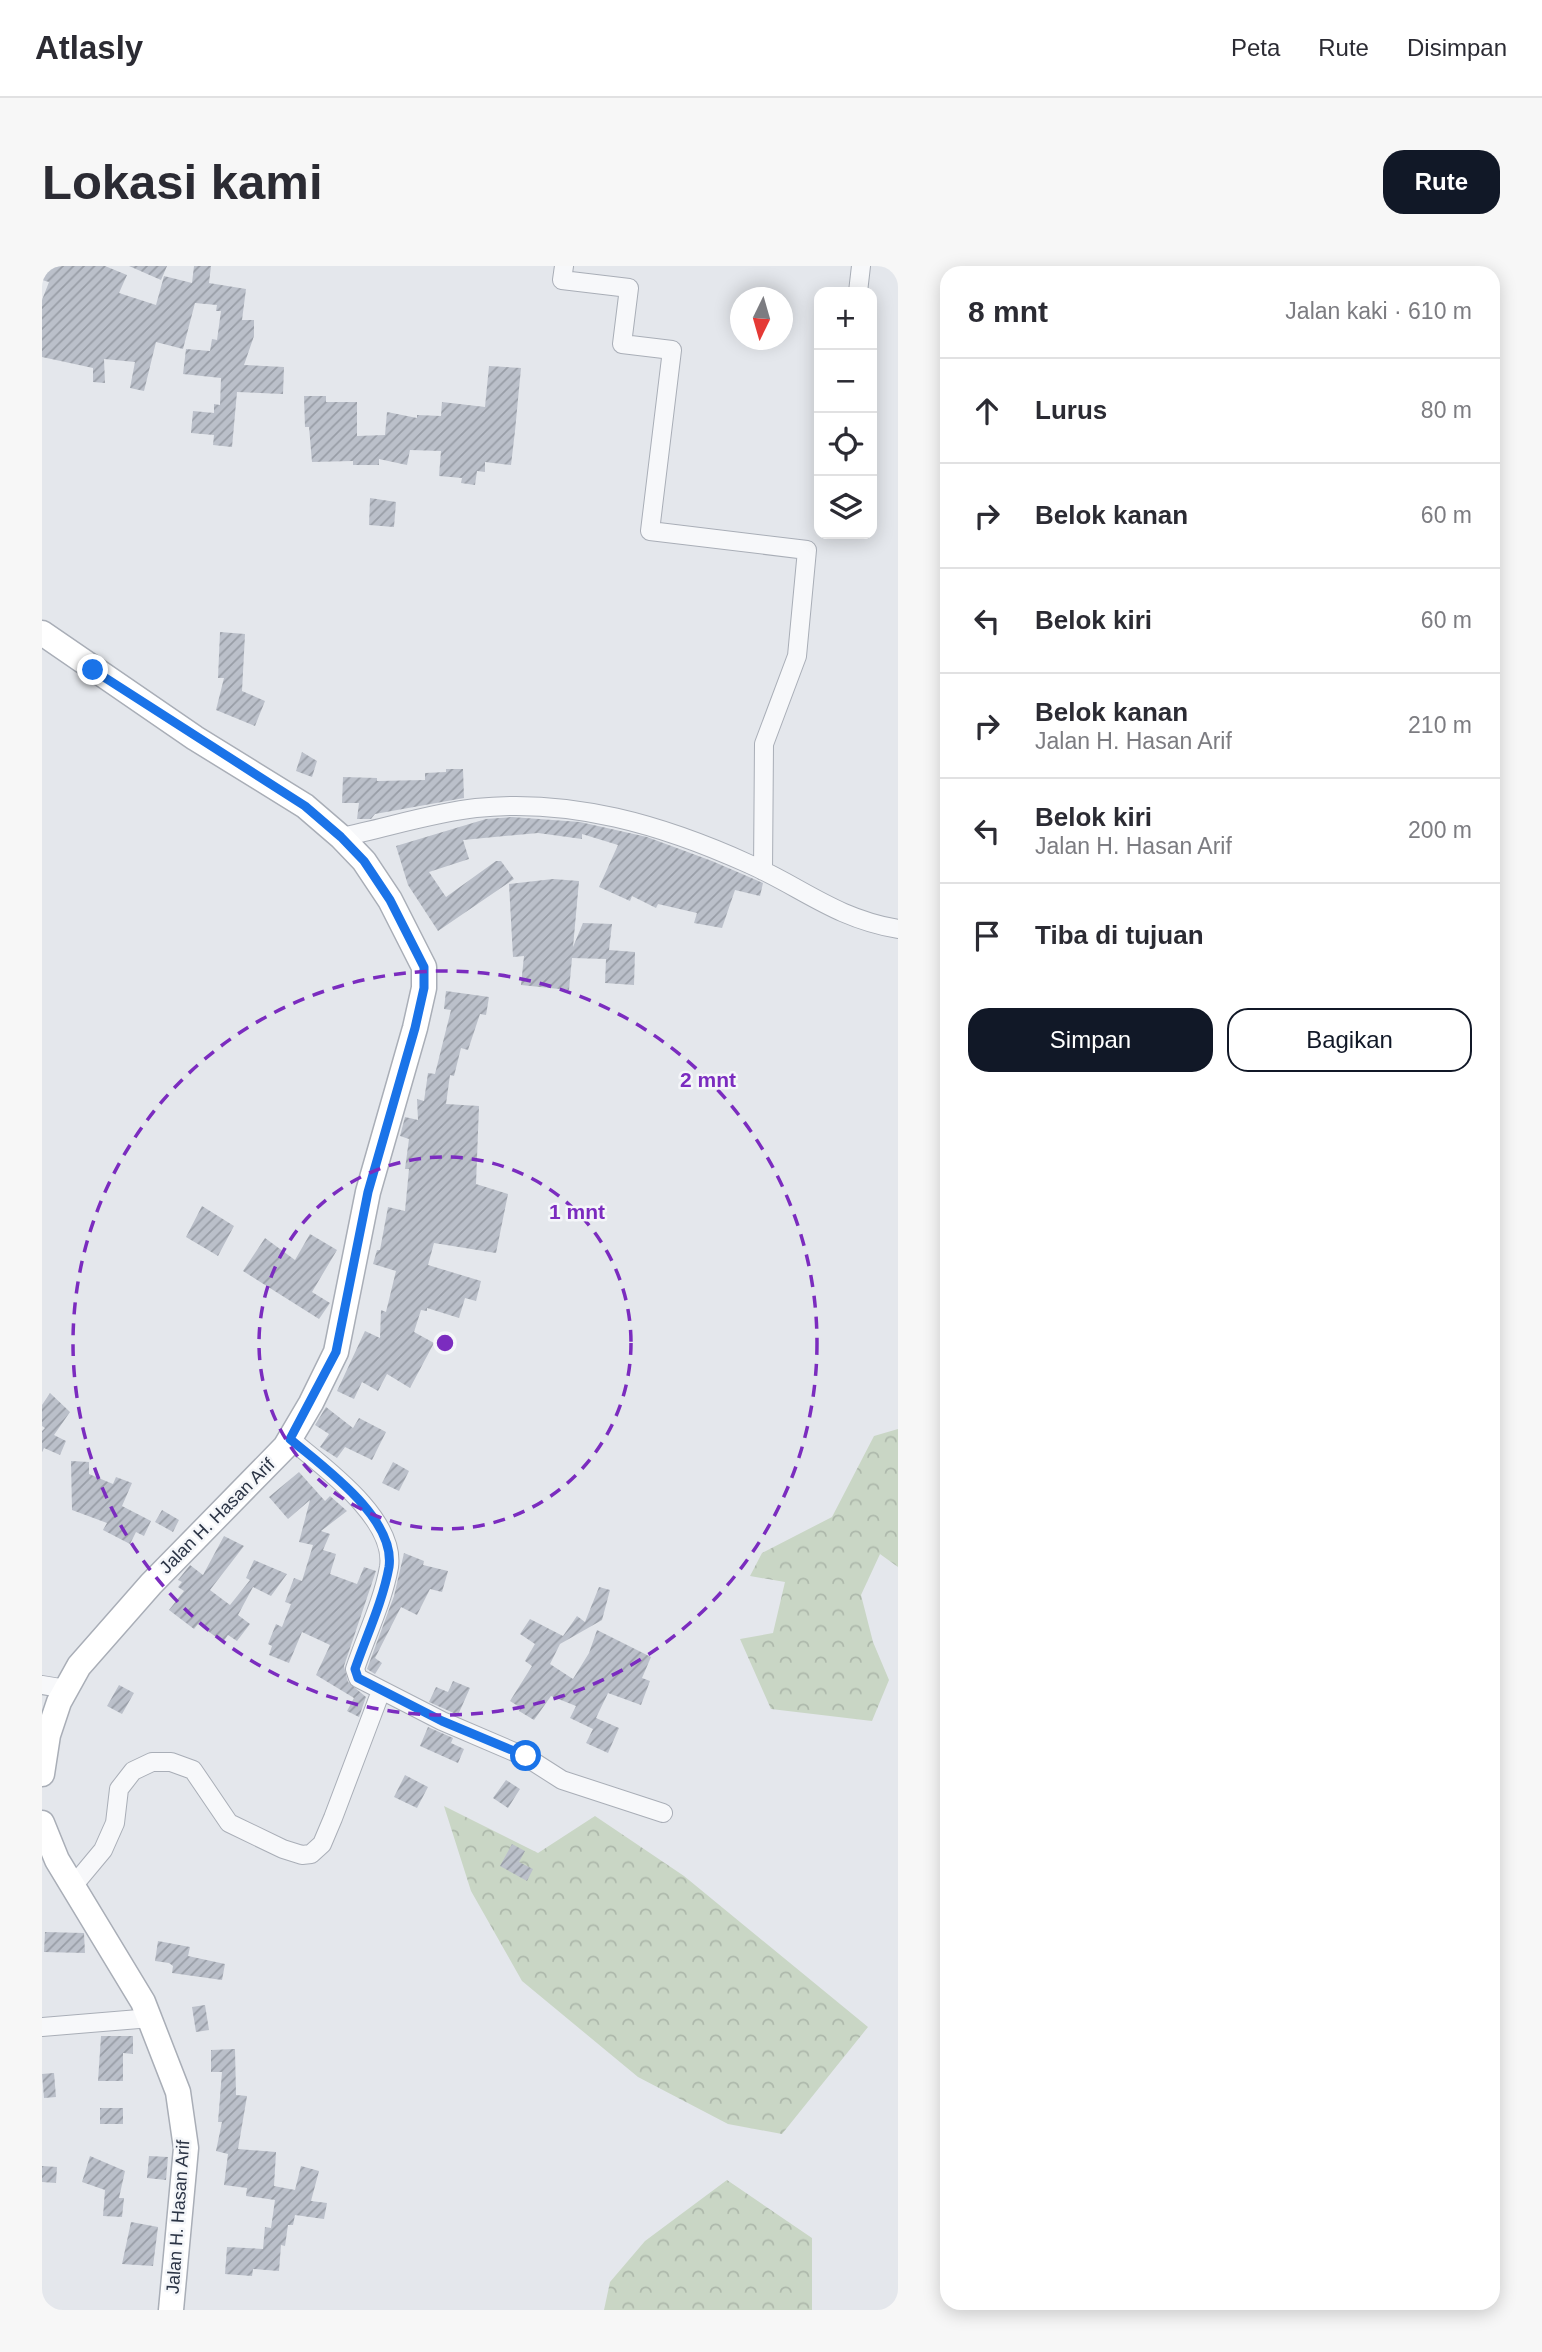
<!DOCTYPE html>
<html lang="id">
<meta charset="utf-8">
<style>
:root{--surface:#fff;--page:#f7f7f7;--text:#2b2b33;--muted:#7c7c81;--line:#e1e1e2;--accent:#111827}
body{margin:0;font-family:Helvetica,sans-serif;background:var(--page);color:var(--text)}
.controls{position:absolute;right:21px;top:21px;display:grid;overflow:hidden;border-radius:14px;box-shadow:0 4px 18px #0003}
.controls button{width:63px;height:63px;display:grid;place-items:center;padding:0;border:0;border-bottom:2px solid var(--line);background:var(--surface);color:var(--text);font:35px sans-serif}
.compass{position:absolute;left:688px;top:21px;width:63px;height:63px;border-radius:50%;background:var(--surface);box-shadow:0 4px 18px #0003;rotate:185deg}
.stop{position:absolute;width:21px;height:21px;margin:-16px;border:5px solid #1a73e8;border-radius:50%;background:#fff}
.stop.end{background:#1a73e8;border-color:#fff;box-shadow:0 2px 7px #0008}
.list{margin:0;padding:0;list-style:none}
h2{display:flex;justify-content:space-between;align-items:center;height:91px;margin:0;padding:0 28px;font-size:30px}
h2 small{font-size:23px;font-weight:400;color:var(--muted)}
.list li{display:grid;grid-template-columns:46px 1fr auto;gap:21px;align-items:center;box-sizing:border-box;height:105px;padding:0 28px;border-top:2px solid var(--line)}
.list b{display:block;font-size:26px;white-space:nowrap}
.list p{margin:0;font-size:23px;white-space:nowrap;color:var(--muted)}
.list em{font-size:23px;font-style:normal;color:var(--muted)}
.actions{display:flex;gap:14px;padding:21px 28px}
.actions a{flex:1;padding:16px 0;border:2px solid var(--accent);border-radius:21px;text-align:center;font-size:24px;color:var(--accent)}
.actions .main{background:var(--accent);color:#fff}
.icon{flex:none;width:38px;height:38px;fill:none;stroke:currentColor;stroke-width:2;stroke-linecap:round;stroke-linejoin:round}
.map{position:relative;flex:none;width:856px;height:2044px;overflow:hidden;border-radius:21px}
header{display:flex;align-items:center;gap:42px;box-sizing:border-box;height:98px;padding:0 35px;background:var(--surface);border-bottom:2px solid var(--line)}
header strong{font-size:33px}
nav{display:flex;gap:38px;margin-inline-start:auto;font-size:24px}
.intro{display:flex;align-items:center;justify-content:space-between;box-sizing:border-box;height:168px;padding:0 42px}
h1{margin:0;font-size:49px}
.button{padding:18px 32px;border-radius:21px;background:var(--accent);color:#fff;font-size:24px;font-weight:700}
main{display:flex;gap:42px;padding:0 42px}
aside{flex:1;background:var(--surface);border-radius:21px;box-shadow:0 4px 18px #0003}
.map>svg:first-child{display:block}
.forest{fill:url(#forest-crowns)}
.building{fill:url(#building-hatch)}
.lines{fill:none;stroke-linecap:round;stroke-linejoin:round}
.street-casing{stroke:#a9aeb7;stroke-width:20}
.secondary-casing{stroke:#a9aeb7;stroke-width:27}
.street{stroke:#f7f8fa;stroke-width:18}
.secondary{stroke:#fff;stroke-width:24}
.route{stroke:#1a73e8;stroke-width:9}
.ring{fill:none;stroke:#7b2cbf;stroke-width:3.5;stroke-dasharray:12 9}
.labels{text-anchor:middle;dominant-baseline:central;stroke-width:5;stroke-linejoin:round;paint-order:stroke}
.street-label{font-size:18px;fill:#2b3445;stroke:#f4f6f9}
.centre{fill:#7b2cbf;stroke:#f4f6f9;stroke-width:3.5}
.ring-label{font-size:21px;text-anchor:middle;font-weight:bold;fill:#7b2cbf;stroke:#f4f6f9;stroke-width:5;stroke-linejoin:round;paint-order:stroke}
</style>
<header>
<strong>Atlasly</strong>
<nav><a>Peta</a><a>Rute</a><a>Disimpan</a></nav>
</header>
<div class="intro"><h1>Lokasi kami</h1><a class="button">Rute</a></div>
<main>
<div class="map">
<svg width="856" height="2044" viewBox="0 0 856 2044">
<defs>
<pattern id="forest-crowns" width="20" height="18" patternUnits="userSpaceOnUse" patternTransform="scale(1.75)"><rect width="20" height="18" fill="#c9d6c5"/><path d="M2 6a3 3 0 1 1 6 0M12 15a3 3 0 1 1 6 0" fill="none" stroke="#adb8ab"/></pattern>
<pattern id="building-hatch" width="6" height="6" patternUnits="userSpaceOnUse" patternTransform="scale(1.75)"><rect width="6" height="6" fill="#bbc0ca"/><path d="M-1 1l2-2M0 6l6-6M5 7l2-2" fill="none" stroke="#989da6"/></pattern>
</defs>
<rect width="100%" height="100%" fill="#e4e7ec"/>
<path class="forest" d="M 856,1163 L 856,1301 L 838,1288 L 819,1329 L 831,1376 L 847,1414 L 830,1455 L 729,1443 L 698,1373 L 731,1367 L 743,1316 L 708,1310 L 720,1287 L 790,1251 L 832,1170 Z
M 402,1540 L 496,1587 L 553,1550 L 642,1610 L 826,1761 L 740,1868 L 686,1858 L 596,1811 L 480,1715 L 429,1625 Z
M 685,1914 L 770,1972 L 770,2044 L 562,2044 L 568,2016 L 603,1975 Z"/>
<path class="building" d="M 6,0 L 63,0 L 85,9 L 77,27 L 114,39 L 122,10 L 150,17 L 152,0 L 169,0 L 167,17 L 204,23 L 200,54 L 212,54 L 212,70 L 202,99 L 242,101 L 241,128 L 195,126 L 190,181 L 171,179 L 172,169 L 149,167 L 151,145 L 172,147 L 172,138 L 178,139 L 179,112 L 141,108 L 144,83 L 168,85 L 170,73 L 175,74 L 179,45 L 174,45 L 175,39 L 153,37 L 141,83 L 114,76 L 102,125 L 88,122 L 93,96 L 62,93 L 63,117 L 51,116 L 51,102 L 0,91 L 0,34 L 7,16 L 0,14 Z
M 87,0 L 125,0 L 119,14 Z
M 447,100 L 479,102 L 473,165 L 469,199 L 443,196 L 443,206 L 435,205 L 433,219 L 419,217 L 420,212 L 397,210 L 399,185 L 368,184 L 365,199 L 337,193 L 337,199 L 311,199 L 311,195 L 270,196 L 267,161 L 263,161 L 262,130 L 284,130 L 284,136 L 315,136 L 315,170 L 343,169 L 345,146 L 375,152 L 375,149 L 399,150 L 400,136 L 443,141 Z
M 328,232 L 354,236 L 352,261 L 327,259 Z
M 178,366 L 203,368 L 200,425 L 223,435 L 213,460 L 174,444 L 182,412 L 176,412 Z
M 260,486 L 275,495 L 270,511 L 254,505 Z
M 404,503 L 421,503 L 422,532 L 333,548 L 329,553 L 315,553 L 317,537 L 300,537 L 301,511 L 335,512 L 335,515 L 383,514 L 383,507 L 404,506 Z
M 470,551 L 538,556 L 605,571 L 670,595 L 721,617 L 718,630 L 693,624 L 680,662 L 652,657 L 655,647 L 616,638 L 614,642 L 590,630 L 588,635 L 557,621 L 576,579 L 540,568 L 540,573 L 496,567 L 421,574 L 427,593 L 387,606 L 404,631 L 454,595 L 459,595 L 472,613 L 396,665 L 366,619 L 354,580 L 444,553 Z
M 511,613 L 537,615 L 531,681 L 541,657 L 570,658 L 567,684 L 593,686 L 592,719 L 563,717 L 564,693 L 530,692 L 527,724 L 479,719 L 482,690 L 471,691 L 467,618 Z
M 404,725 L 447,731 L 444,749 L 438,748 L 426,784 L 419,782 L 412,810 L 408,809 L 404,838 L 437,840 L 434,918 L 466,928 L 454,987 L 392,977 L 386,999 L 439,1015 L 434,1035 L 423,1032 L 417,1052 L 385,1042 L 385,1045 L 379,1044 L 372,1066 L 392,1077 L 368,1122 L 345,1108 L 336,1125 L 320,1116 L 312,1133 L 295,1125 L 323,1065 L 338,1072 L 339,1044 L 344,1046 L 354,1005 L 331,998 L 335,984 L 338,984 L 346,941 L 363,945 L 367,903 L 363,903 L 367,873 L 358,870 L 363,851 L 376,854 L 375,833 L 382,835 L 386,807 L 393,808 L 409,744 L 402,743 Z
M 160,940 L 192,960 L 176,990 L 144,971 Z
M 268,968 L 295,984 L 270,1026 L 288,1037 L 277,1053 L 201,1005 L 223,972 L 253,994 Z
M 8,1127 L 28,1146 L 12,1169 L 24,1175 L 18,1189 L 2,1182 L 0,1186 L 0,1165 L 3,1162 L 0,1160 L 0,1139 Z
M 284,1141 L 311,1162 L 317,1152 L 344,1166 L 330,1194 L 303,1181 L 295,1192 L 278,1181 L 287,1168 L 273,1159 Z
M 29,1195 L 47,1196 L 47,1208 L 71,1218 L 74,1211 L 90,1217 L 80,1240 L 109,1255 L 102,1270 L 94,1266 L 88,1278 L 61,1264 L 65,1257 L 30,1244 Z
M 351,1196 L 367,1205 L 357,1225 L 340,1217 Z
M 257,1206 L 283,1235 L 288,1230 L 305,1245 L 279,1265 L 288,1268 L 281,1284 L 294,1288 L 288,1308 L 315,1318 L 322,1301 L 334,1305 L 302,1400 L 306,1416 L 324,1431 L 317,1451 L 305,1445 L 312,1432 L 274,1409 L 288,1379 L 260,1366 L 247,1397 L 227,1389 L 230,1380 L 226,1378 L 234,1358 L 240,1361 L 249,1338 L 243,1336 L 252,1312 L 260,1315 L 271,1279 L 257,1276 L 268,1234 L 246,1253 L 227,1231 Z
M 120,1244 L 137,1254 L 131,1266 L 113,1256 Z
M 182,1270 L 202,1280 L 168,1324 L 188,1339 L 208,1314 L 204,1312 L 212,1294 L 245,1308 L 229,1330 L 211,1321 L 196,1349 L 208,1358 L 195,1375 L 186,1369 L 181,1376 L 156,1358 L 152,1363 L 127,1344 L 142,1325 L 136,1321 L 140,1316 L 136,1314 L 148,1299 L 161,1309 Z
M 362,1287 L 382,1295 L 381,1299 L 406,1305 L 400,1326 L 388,1323 L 375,1349 L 359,1341 L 333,1392 L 340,1397 L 333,1408 L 325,1403 L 352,1330 Z
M 557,1321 L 568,1324 L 560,1354 L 518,1378 L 508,1398 L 531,1413 L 547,1387 L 555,1364 L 609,1391 L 600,1412 L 608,1415 L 599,1439 L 566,1427 L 554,1452 L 577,1462 L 566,1487 L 544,1477 L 551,1463 L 528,1452 L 534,1440 L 509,1430 L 492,1454 L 477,1445 L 479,1442 L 468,1435 L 490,1400 L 483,1395 L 493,1378 L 478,1368 L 488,1353 L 521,1370 L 535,1350 L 543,1356 Z
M 411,1415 L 428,1422 L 416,1449 L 387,1436 L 394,1421 L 406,1426 Z
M 77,1419 L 92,1427 L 80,1448 L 65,1440 Z
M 386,1461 L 411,1472 L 409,1477 L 422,1483 L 416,1497 L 378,1480 Z
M 363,1509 L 386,1521 L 375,1542 L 352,1531 Z
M 464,1514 L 478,1523 L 466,1542 L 451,1532 Z
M 470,1578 L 483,1585 L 477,1596 L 491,1603 L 485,1615 L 458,1600 Z
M 3,1666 L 42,1667 L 43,1687 L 2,1686 Z
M 116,1675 L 148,1681 L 146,1690 L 183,1698 L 180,1714 L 130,1707 L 131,1700 L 127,1697 L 113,1695 Z
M 163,1739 L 167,1764 L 154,1766 L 150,1741 Z
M 59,1770 L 91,1770 L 91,1788 L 81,1787 L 81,1815 L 56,1815 Z
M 193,1783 L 194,1829 L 205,1830 L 196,1883 L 234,1886 L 232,1920 L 253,1924 L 259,1900 L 277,1905 L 269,1935 L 285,1937 L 282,1953 L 253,1949 L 251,1959 L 246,1959 L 243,1980 L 239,1979 L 237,2005 L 211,2003 L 210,2010 L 183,2008 L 185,1981 L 221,1983 L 223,1961 L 229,1962 L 233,1934 L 204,1930 L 205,1922 L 182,1919 L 186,1888 L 174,1885 L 180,1856 L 176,1856 L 180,1806 L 169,1806 L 169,1784 Z
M 12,1807 L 14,1831 L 2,1832 L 0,1808 Z
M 58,1842 L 81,1842 L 81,1858 L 58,1858 Z
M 48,1890 L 83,1905 L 77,1932 L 82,1932 L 80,1951 L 61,1950 L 63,1924 L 40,1916 Z
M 107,1890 L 126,1891 L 124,1914 L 105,1912 Z
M 0,1900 L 15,1901 L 14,1917 L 0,1916 Z
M 89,1956 L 116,1961 L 111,2000 L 80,1998 Z"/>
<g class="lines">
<g class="street-casing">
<path id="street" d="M 522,0 L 520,14 L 587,22 L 580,78 L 630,84 L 608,265 L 765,284 L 755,390 L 722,478 L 721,605
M 816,26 L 819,0
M 299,571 C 344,562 389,547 434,542 C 529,532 621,559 707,598 C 761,622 793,652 856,663
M 248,1173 C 280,1200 354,1252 347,1301 C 341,1335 324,1370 313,1403 L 316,1412 L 400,1455 L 484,1491 L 520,1514 L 621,1547
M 0,1419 L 24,1423
M 31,1620 L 61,1584 L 73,1557 L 77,1523 L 91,1505 L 110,1496 L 129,1496 L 151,1504 L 187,1557 L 241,1583 L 260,1589 L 269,1588 L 280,1578 L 291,1552 L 339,1425
M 0,1761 L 109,1752"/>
</g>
<g class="secondary-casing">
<path id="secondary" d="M 0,367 L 153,472 L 263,540 L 299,571 L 322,595 L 348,634 L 382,701 L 382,722 L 373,762 L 326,926 L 294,1086 L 269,1137 L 243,1181 L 109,1318 L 37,1400 L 17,1436 L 6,1469 L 0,1508
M 0,1557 L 15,1594 L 101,1736 L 136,1826 L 144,1882 L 129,2044"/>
</g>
<use href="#street" class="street"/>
<use href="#secondary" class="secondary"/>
</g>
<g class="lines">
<path class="route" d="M 51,404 L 263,540 L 299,571 L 322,595 L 348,634 L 382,701 L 382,722 L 373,762 L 326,926 L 294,1086 L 248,1173 C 281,1201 354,1252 347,1301 C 341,1335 324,1371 313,1403 L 316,1412 L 400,1455 L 484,1490"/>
</g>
<g class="ring">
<circle cx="403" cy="1077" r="186"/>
<circle cx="403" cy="1077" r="372"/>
</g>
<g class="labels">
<g class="street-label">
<text transform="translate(175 1250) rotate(-45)">Jalan H. Hasan Arif</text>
<text transform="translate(136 1951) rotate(-86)">Jalan H. Hasan Arif</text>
</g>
</g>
<circle cx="403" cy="1077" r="10" class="centre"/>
<g class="ring-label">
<text x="666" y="821">2 mnt</text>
<text x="535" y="953">1 mnt</text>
</g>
</svg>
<div class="controls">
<button>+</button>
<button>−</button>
<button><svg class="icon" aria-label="locate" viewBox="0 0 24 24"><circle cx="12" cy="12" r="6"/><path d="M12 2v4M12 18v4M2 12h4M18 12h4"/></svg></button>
<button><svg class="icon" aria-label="layers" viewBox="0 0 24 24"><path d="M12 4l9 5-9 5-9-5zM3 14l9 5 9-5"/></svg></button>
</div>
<svg class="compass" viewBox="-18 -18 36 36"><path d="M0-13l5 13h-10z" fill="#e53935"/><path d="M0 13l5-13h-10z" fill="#7c7c81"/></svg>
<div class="stop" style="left:484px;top:1490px"></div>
<div class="stop end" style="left:51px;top:404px"></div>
</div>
<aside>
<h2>8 mnt<small>Jalan kaki · 610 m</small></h2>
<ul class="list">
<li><svg class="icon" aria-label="ahead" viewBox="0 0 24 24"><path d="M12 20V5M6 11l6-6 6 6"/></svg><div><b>Lurus</b></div><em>80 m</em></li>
<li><svg class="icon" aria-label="right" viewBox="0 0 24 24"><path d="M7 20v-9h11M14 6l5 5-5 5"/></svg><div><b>Belok kanan</b></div><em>60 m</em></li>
<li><svg class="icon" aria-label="left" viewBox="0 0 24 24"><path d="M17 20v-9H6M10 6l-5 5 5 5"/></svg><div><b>Belok kiri</b></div><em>60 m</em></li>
<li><svg class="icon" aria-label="right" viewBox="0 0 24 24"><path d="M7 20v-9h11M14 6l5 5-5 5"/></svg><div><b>Belok kanan</b><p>Jalan H. Hasan Arif</p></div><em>210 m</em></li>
<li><svg class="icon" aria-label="left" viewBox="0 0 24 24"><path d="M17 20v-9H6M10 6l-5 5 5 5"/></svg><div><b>Belok kiri</b><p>Jalan H. Hasan Arif</p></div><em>200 m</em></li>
<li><svg class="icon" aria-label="arrive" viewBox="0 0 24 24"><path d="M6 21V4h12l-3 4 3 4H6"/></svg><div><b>Tiba di tujuan</b></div></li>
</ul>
<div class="actions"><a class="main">Simpan</a><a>Bagikan</a></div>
</aside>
</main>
